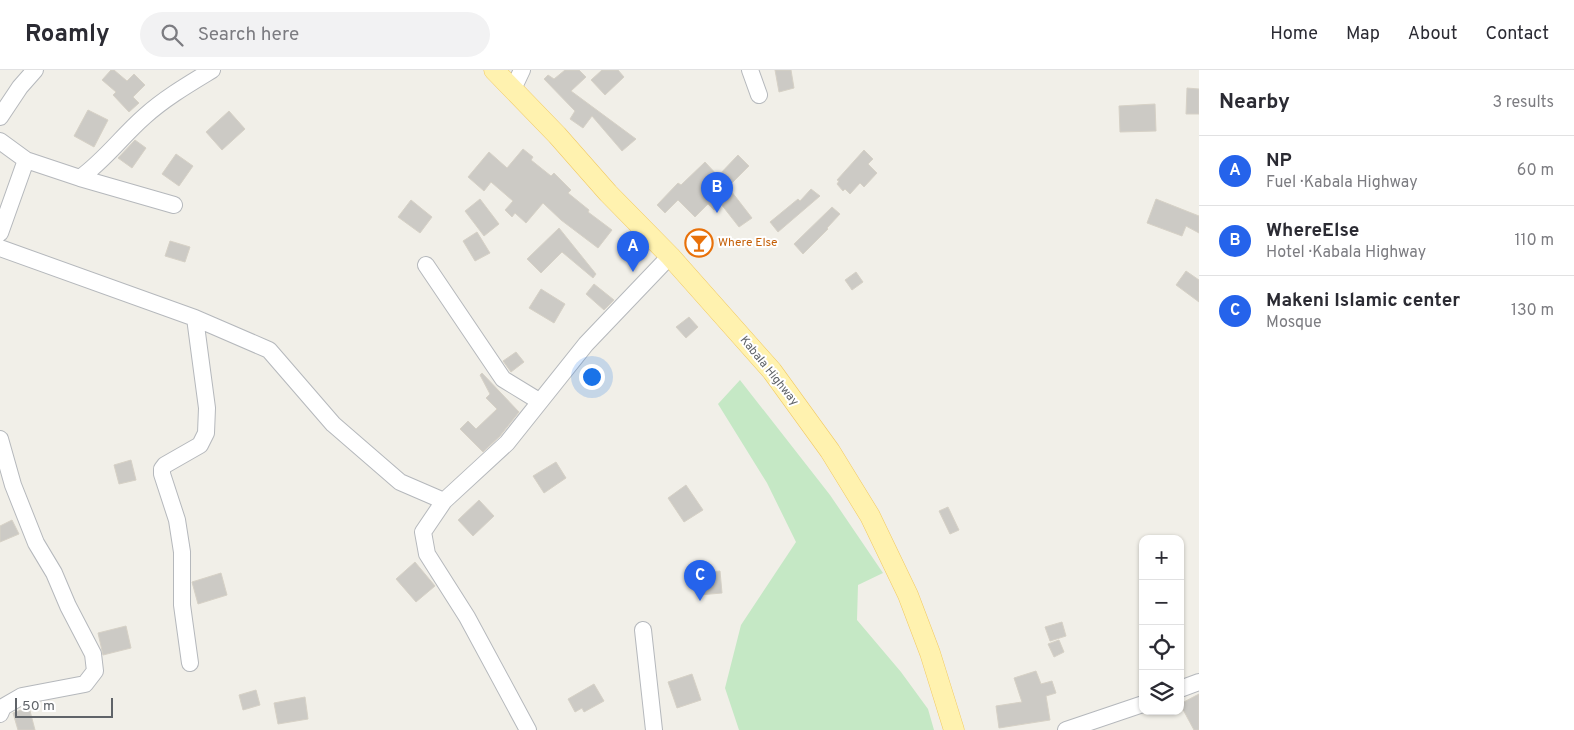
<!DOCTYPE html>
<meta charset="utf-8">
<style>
:root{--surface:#fff;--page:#f2f2f3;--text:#2b2b33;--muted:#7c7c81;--line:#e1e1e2;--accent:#2563eb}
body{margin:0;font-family:Overpass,sans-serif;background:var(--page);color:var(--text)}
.controls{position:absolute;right:15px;bottom:15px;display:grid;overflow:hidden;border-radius:10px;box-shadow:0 1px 4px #0004}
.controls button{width:45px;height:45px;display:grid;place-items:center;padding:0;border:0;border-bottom:1px solid var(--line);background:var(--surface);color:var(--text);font:25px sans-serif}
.scale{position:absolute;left:15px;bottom:12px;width:98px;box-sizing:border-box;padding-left:5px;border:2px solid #5f6368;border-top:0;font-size:14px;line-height:18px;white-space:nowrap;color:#5f6368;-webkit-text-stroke:4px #fff;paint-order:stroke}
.you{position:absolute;left:591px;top:306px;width:18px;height:18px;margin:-12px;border:4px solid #fff;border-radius:50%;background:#1a73e8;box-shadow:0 0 0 8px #1a73e833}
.badge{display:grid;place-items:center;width:32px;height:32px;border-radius:50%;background:var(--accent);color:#fff;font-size:16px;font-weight:700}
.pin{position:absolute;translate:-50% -41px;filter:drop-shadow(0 1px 2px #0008)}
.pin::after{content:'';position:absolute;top:26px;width:18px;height:15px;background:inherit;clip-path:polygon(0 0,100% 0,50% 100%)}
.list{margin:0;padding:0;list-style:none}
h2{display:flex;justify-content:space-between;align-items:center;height:65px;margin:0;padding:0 20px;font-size:21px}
h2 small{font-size:16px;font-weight:400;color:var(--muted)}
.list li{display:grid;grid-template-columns:32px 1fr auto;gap:15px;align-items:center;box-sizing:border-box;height:70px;padding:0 20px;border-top:1px solid var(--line)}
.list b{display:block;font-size:19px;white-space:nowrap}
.list p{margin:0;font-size:16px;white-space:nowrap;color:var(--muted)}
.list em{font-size:16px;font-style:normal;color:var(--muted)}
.icon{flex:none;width:28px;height:28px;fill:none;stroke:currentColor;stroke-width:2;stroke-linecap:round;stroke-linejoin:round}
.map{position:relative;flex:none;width:1199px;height:660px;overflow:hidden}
header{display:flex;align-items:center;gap:30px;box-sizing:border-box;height:70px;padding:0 25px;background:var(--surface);border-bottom:1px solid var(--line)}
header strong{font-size:24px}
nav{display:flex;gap:28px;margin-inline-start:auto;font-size:18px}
.search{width:350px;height:45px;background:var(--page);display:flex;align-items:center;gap:12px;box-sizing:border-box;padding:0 18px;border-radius:28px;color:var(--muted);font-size:19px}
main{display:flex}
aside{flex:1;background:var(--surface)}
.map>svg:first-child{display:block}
.green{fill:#c5e8c5}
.building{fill:#cccac5;stroke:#d6d1c6}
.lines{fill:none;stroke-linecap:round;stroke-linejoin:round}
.minor-casing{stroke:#b5b8bc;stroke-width:18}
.major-casing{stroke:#f2c960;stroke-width:21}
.minor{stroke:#fff;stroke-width:16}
.major{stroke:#fff2af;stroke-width:20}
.labels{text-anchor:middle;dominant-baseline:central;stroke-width:4;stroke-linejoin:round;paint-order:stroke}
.food-label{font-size:12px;fill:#c56008;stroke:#fff;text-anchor:start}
.street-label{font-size:12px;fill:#5f6368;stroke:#fff}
</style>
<header>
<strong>Roamly</strong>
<div class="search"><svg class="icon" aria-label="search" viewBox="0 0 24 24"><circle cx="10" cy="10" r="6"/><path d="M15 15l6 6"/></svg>Search here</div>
<nav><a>Home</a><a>Map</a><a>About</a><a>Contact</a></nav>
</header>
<main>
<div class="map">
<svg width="1199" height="660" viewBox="0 0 1199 660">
<rect width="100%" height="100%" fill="#f1efe8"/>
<path class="green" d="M 740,310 L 830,425 L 883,503 L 858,515 L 857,550 L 901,602 L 928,639 L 934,660 L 739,660 L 725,618 L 741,555 L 796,472 L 767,413 L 718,334 Z"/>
<path class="building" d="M 111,0 L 114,0 L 127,11 L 134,4 L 145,15 L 133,27 L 139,33 L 129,42 L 113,25 L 116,22 L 102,10 Z
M 565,0 L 579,0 L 586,7 L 571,21 L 636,69 L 622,81 L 592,46 L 583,58 L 570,49 L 575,41 L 544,9 L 548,5 L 554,9 Z
M 602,0 L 618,0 L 624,7 L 605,25 L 591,10 Z
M 775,0 L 791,0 L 794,18 L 779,22 Z
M 1187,18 L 1199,19 L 1199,44 L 1186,44 Z
M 1155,34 L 1156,61 L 1120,62 L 1119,36 Z
M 88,40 L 108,50 L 94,77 L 74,66 Z
M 229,41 L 245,59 L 222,80 L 206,62 Z
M 135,70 L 146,78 L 132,98 L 118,88 Z
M 523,79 L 533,87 L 531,90 L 551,106 L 554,103 L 571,120 L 568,123 L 589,140 L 588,142 L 612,160 L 598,178 L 561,150 L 543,133 L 526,153 L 515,143 L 512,147 L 505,140 L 513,131 L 491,112 L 484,121 L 468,107 L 489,82 L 507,98 Z
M 864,80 L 873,89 L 868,94 L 877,103 L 864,117 L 860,113 L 850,124 L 845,119 L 843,121 L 837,114 L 839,111 L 837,110 Z
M 176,84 L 193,96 L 179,116 L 162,104 Z
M 738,85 L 749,96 L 728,117 L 752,148 L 739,157 L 721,134 L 714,140 L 708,134 L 695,147 L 678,130 L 665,143 L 657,135 L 678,113 L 681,115 L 705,92 L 718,106 Z
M 811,119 L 820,126 L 778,162 L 770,152 L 798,129 L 800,131 Z
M 480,129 L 499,154 L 484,166 L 465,141 Z
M 1156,129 L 1199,146 L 1199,163 L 1186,156 L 1182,166 L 1147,153 Z
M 411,130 L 432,147 L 420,163 L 398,147 Z
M 832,137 L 840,144 L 827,158 L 828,159 L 803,184 L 794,174 Z
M 559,158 L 596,204 L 593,208 L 562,182 L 541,203 L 527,189 Z
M 477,162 L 490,183 L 475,191 L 463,171 Z
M 170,171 L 190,177 L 185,192 L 165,186 Z
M 1186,201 L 1199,210 L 1199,232 L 1176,215 Z
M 856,202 L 863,212 L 852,220 L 845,210 Z
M 594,214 L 614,230 L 604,240 L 586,224 Z
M 541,219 L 565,234 L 554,253 L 529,238 Z
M 689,247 L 698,257 L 686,268 L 676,257 Z
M 516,282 L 524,292 L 511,302 L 503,291 Z
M 482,303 L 519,342 L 500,366 L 483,382 L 460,359 L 468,351 L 476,359 L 497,339 L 486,328 L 490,324 L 480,305 Z
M 131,390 L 136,410 L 119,414 L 114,395 Z
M 556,392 L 566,408 L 544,423 L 533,406 Z
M 686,415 L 703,440 L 684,452 L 668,428 Z
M 479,430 L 494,446 L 473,466 L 458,450 Z
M 948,437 L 959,460 L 950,464 L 939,441 Z
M 12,450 L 19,464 L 0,472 L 0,456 Z
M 415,492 L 435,516 L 416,532 L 396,509 Z
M 720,501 L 722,523 L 699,525 L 697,503 Z
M 221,503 L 227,525 L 198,534 L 192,512 Z
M 1062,552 L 1066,566 L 1050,571 L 1045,557 Z
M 126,556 L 131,578 L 103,585 L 98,563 Z
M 1059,570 L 1064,582 L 1054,587 L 1048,574 Z
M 1036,601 L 1041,614 L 1052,611 L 1056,623 L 1046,626 L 1050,650 L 999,658 L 996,636 L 1022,632 L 1014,608 Z
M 692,604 L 701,630 L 677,638 L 668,612 Z
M 594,614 L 604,631 L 584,642 L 582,638 L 575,642 L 568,629 Z
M 256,620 L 260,635 L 243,640 L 239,625 Z
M 1199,624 L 1199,660 L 1194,660 L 1180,634 Z
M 305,627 L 308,649 L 278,654 L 274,633 Z
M 29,637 L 35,660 L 18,660 L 13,643 Z"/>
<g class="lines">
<g class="minor-casing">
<path id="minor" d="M 750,0 L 759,25
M 513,19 L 522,0
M 0,47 L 20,17 L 35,0
M 0,71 L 26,90 L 80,108 C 106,89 121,67 145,46 C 165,28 189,14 212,0
M 80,108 L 174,135
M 0,163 L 26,90
M 0,178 L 195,248 L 269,280 L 333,354 L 400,412 L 444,431
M 426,195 L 503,309 L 539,331
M 0,369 L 13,415 L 36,473 L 54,503 L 68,536 L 93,584 L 95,601 L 85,614 L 22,626 L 3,637 L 0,644
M 643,560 L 654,660
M 190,593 L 182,535 L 182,482 L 177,450 L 162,404 L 162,399 L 165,395 L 200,375 L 206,363 L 207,338 L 195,248
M 1180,619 L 1199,612
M 528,660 L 467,547 L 427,484 L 423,462 L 444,431 L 507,373 L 586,274 L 670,186
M 1066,660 L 1143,634"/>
</g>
<g class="major-casing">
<path id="major" d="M 494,0 L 557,65 L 608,123 L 670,186 L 772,301 L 830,381 L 870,446 L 908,525 L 930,583 L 954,660"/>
</g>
<use href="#minor" class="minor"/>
<use href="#major" class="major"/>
</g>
<defs>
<g id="bar-ring" transform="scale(1.4375)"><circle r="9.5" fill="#fff" stroke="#e8710a" stroke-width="1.5"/><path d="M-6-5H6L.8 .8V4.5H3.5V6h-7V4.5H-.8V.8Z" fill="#e8710a"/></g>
</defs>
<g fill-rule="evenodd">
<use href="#bar-ring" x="699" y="173"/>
</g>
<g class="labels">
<g class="food-label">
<text x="718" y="173">Where Else</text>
</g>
<g class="street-label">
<text transform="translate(769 301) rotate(51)">Kabala Highway</text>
</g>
</g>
</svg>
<div class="controls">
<button>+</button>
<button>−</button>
<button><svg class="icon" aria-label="locate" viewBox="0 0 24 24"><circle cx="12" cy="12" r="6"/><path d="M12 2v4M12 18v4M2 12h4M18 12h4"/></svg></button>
<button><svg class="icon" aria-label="layers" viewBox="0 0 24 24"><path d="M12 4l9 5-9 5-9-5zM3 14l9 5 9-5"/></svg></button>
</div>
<div class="scale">50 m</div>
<div class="you"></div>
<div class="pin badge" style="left:633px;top:202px">A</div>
<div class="pin badge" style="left:717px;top:143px">B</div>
<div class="pin badge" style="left:700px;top:531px">C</div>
</div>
<aside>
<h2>Nearby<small>3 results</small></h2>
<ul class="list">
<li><span class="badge">A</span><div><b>NP</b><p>Fuel · Kabala Highway</p></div><em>60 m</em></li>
<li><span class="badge">B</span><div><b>WhereElse</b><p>Hotel · Kabala Highway</p></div><em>110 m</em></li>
<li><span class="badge">C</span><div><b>Makeni Islamic center</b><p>Mosque</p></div><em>130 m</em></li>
</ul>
</aside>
</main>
